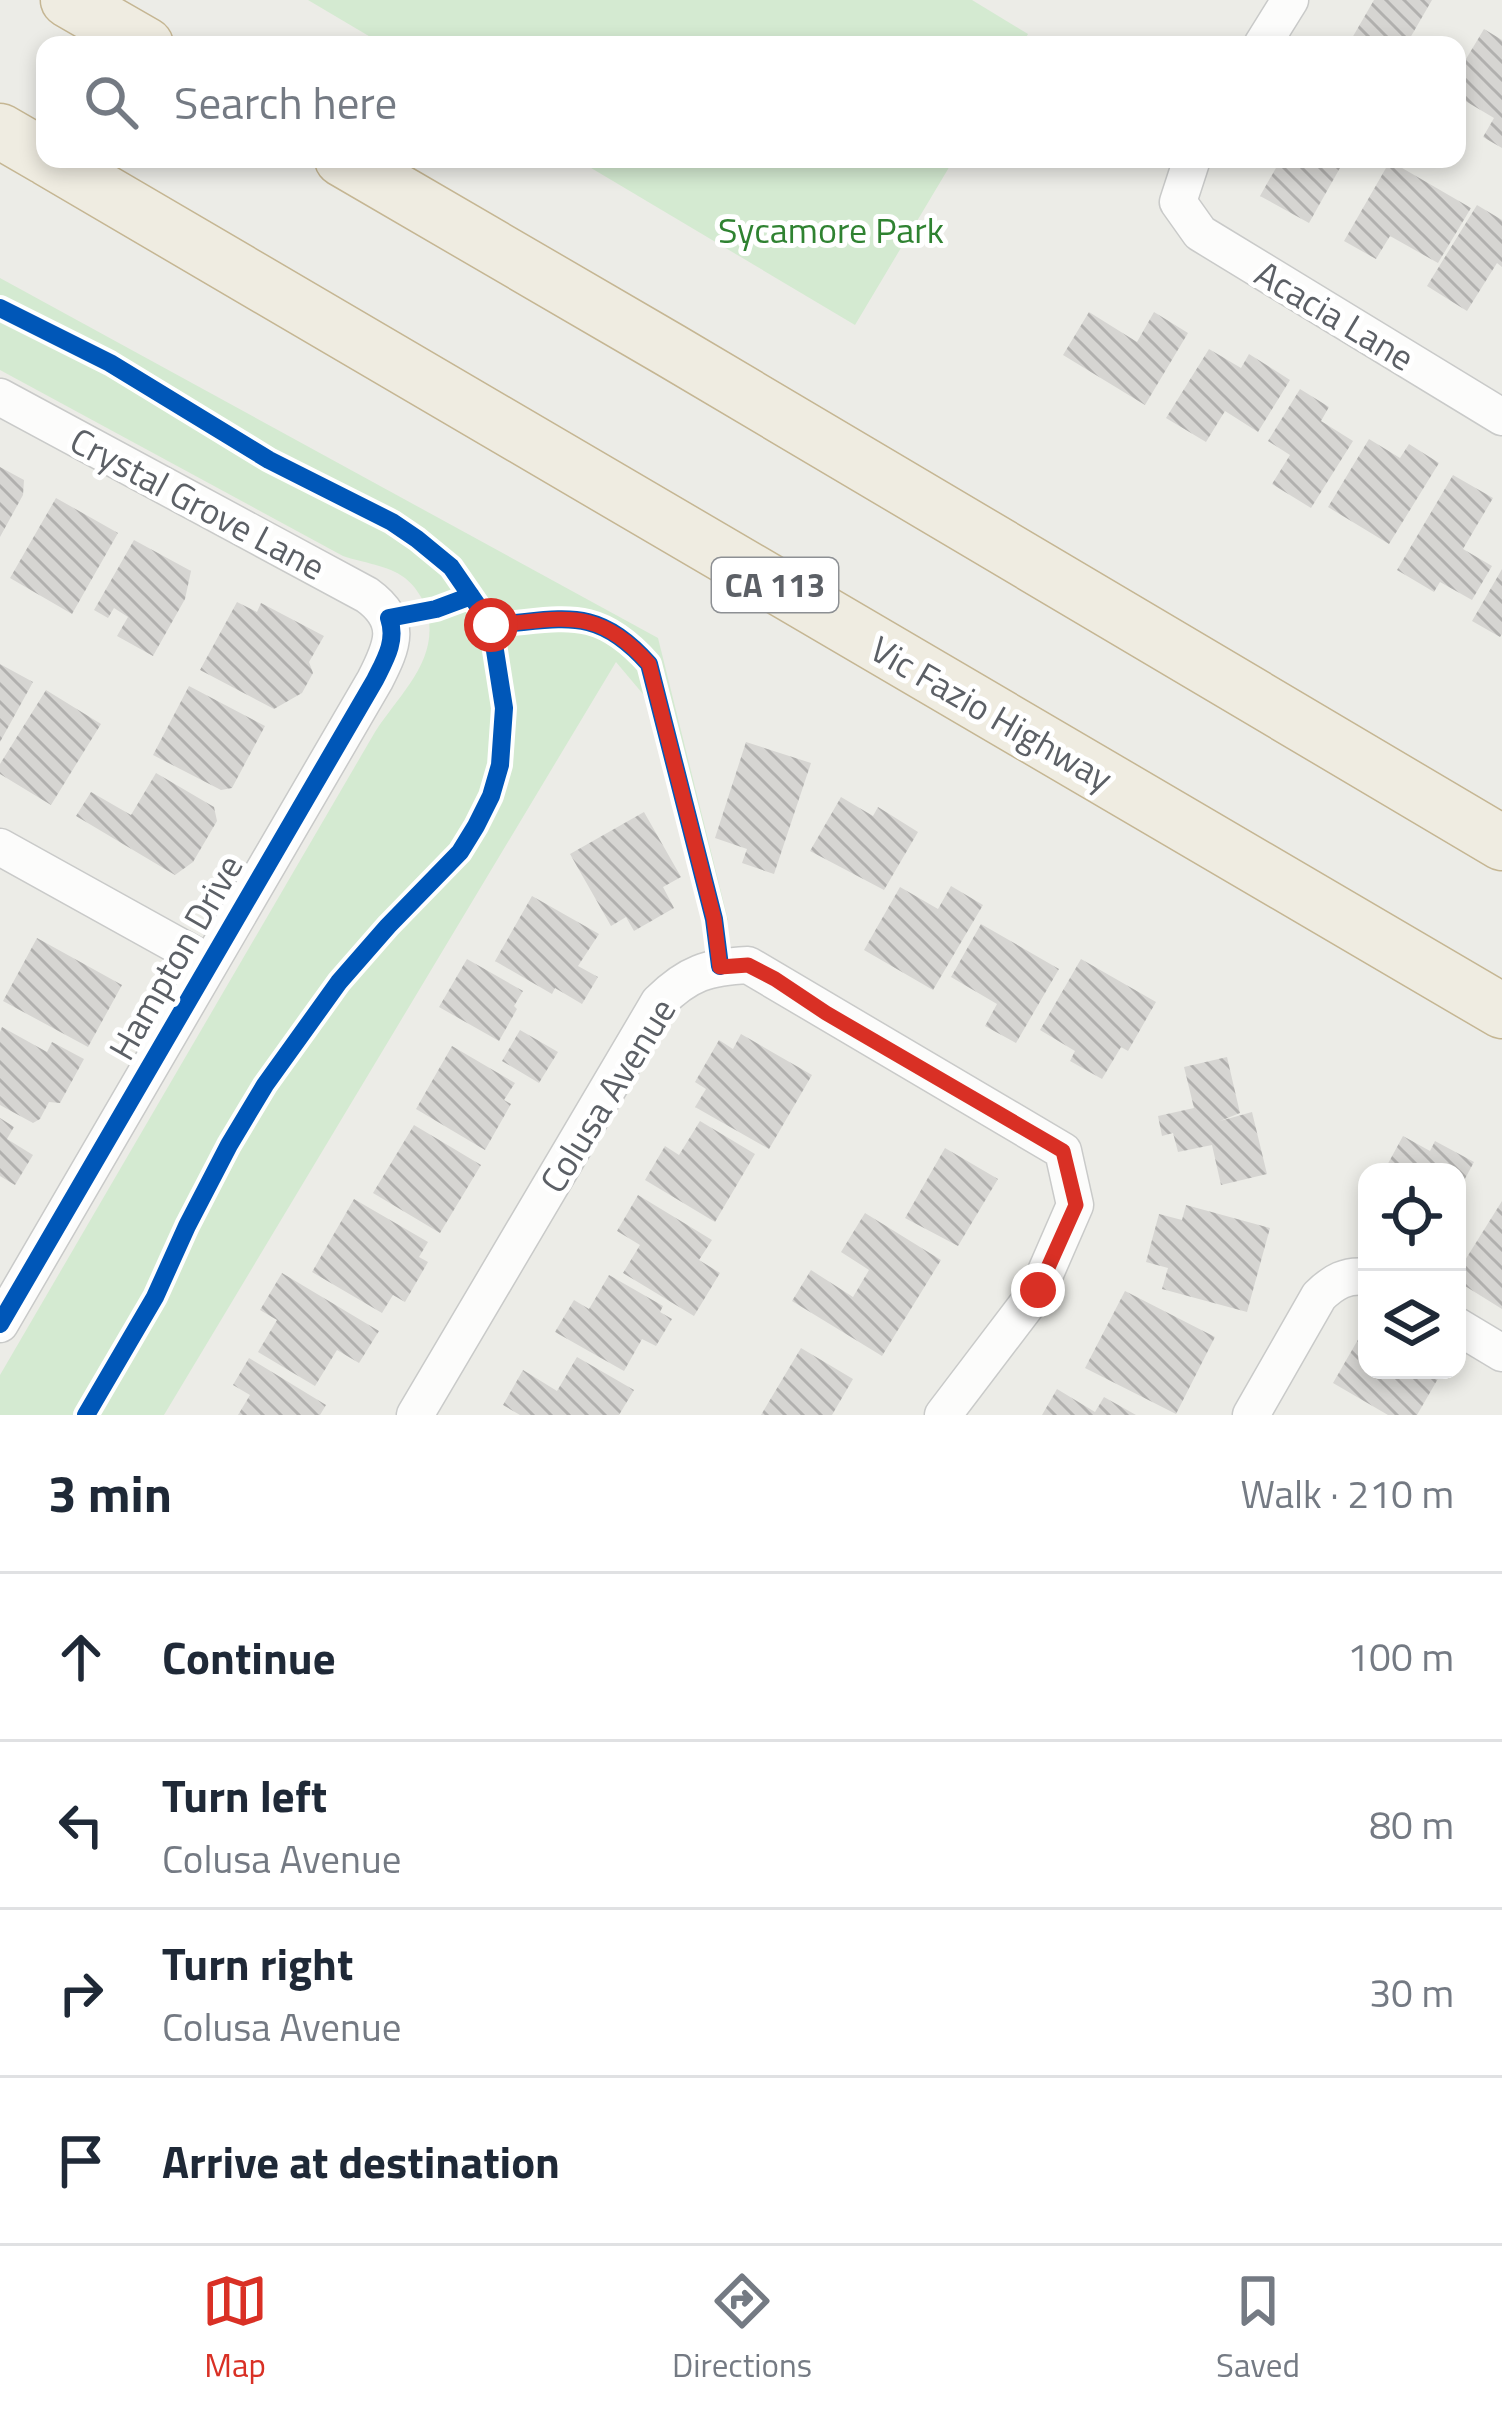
<!DOCTYPE html>
<meta charset="utf-8">
<style>
:root{--surface:#fff;--page:#f6f6f7;--text:#1f2937;--muted:#747a83;--line:#e0e1e3;--accent:#d93025}
body{margin:0;font-family:"Titillium Web",sans-serif;background:var(--page);color:var(--text)}
.controls{position:absolute;right:36px;bottom:36px;display:grid;overflow:hidden;border-radius:24px;box-shadow:0 6px 18px #0003}
.controls button{width:108px;height:108px;display:grid;place-items:center;padding:0;border:0;border-bottom:3px solid var(--line);background:var(--surface);color:var(--text);font:60px sans-serif}
.stop{position:absolute;width:36px;height:36px;margin:-27px;border:9px solid #d93025;border-radius:50%;background:#fff}
.stop.end{background:#d93025;border-color:#fff;box-shadow:0 3px 12px #0008}
.list{margin:0;padding:0;list-style:none}
h2{display:flex;justify-content:space-between;align-items:center;height:156px;margin:0;padding:0 48px;font-size:51px}
h2 small{font-size:39px;font-weight:400;color:var(--muted)}
.list li{display:grid;grid-template-columns:78px 1fr auto;gap:36px;align-items:center;box-sizing:border-box;height:168px;padding:0 48px;border-top:3px solid var(--line)}
.list b{display:block;font-size:45px;white-space:nowrap}
.list p{margin:0;font-size:39px;white-space:nowrap;color:var(--muted)}
.list em{font-size:39px;font-style:normal;color:var(--muted)}
.icon{flex:none;width:66px;height:66px;fill:none;stroke:currentColor;stroke-width:2;stroke-linecap:round;stroke-linejoin:round}
.map{position:relative;flex:none;width:1502px;height:1415px;overflow:hidden}
.search{position:absolute;background:var(--surface);box-shadow:0 6px 18px #0003;left:36px;right:36px;top:36px;height:132px;display:flex;align-items:center;gap:30px;box-sizing:border-box;padding:0 42px;border-radius:24px;color:var(--muted);font-size:45px}
.sheet{height:828px;background:var(--surface)}
nav{display:flex;justify-content:space-around;align-items:center;box-sizing:border-box;height:168px;border-top:3px solid var(--line);background:var(--surface);font-size:33px;color:var(--muted)}
nav a{display:grid;justify-items:center;gap:6px}
nav .on{color:var(--accent)}
.map>svg:first-child{display:block}
.park{fill:#d4ead1}
.building{fill:url(#building-back-hatch)}
.lines{fill:none;stroke-linecap:round;stroke-linejoin:round}
.minor-casing{stroke:#c9cac9;stroke-width:39}
.highway-casing{stroke:#c5b693;stroke-width:57}
.minor{stroke:#fcfcfb;stroke-width:36}
.highway{stroke:#efece1;stroke-width:54}
.cycleway-casing{stroke:#fff;stroke-width:26}
.cycleway{stroke:#0057b8;stroke-width:18}
.route{stroke:#d93025;stroke-width:15}
.labels{text-anchor:middle;dominant-baseline:central;stroke-width:10;stroke-linejoin:round;paint-order:stroke}
.shield{fill:#fff;stroke:#8d9094;stroke-width:3}
.shield-label{font-size:33px;font-weight:bold;fill:#5c6066}
.park-label{font-size:36px;fill:#2f8231;stroke:#fff}
.street-label{font-size:36px;fill:#5c6066;stroke:#fff}
</style>
<div class="map">
<svg width="1502" height="1415" viewBox="0 0 1502 1415">
<defs>
<pattern id="building-back-hatch" width="6" height="6" patternUnits="userSpaceOnUse" patternTransform="scale(3)"><rect width="6" height="6" fill="#d6d5d2"/><path d="M-1 5l2 2M0 0l6 6M5-1l2 2" fill="none" stroke="#b1b0ae"/></pattern>
</defs>
<rect width="100%" height="100%" fill="#ecece7"/>
<path class="park" d="M 308,0 L 972,0 L 1028,34 L 1021,45 L 384,45 Z
M 576,159 L 954,159 L 855,325 Z
M 0,278 L 658,638 L 728,920 L 708,922 L 648,700 L 616,662 L 164,1415 L 0,1415 L 0,1375 L 375,732 C 400,693 442,658 426,608 C 422,597 415,586 405,578 C 388,565 363,563 343,556 L 0,370 Z"/>
<path class="building" d="M 1374,0 L 1432,0 L 1406,45 L 1348,45 Z
M 1484,29 L 1502,40 L 1502,148 L 1483,137 L 1494,118 L 1457,96 L 1457,74 Z
M 1281,159 L 1345,159 L 1309,223 L 1260,196 Z
M 1390,161 L 1471,208 L 1438,263 L 1390,236 L 1376,259 L 1344,241 Z
M 1477,205 L 1502,220 L 1502,267 L 1497,263 L 1467,311 L 1427,286 Z
M 1089,312 L 1137,342 L 1154,312 L 1188,333 L 1145,405 L 1063,355 Z
M 1209,349 L 1241,368 L 1249,354 L 1290,380 L 1258,432 L 1225,411 L 1206,442 L 1166,418 Z
M 1300,389 L 1329,407 L 1321,421 L 1353,441 L 1311,508 L 1272,484 L 1290,455 L 1268,441 Z
M 1369,439 L 1400,458 L 1409,444 L 1439,463 L 1389,544 L 1328,507 Z
M 0,467 L 24,480 L 23,495 L 0,537 Z
M 1453,475 L 1493,498 L 1463,549 L 1492,566 L 1472,600 L 1440,582 L 1434,592 L 1397,570 Z
M 56,498 L 118,533 L 72,614 L 10,578 Z
M 134,540 L 191,571 L 185,599 L 153,656 L 117,636 L 128,617 L 114,608 L 108,618 L 94,610 Z
M 1502,569 L 1502,634 L 1500,637 L 1472,621 Z
M 237,602 L 257,612 L 261,603 L 324,636 L 309,662 L 313,673 L 302,693 L 274,709 L 200,670 Z
M 0,664 L 33,682 L 0,742 Z
M 189,686 L 265,726 L 232,788 L 221,790 L 153,755 Z
M 46,690 L 101,724 L 51,805 L 0,774 L 0,764 Z
M 746,742 L 811,763 L 774,874 L 742,863 L 747,849 L 715,838 Z
M 156,773 L 214,807 L 217,821 L 193,862 L 175,875 L 76,816 L 91,792 L 131,815 Z
M 841,797 L 873,816 L 878,807 L 918,832 L 884,890 L 810,851 Z
M 644,812 L 681,877 L 663,887 L 674,908 L 634,931 L 626,917 L 611,926 L 570,854 Z
M 951,886 L 983,905 L 933,990 L 864,950 L 900,887 L 938,909 Z
M 532,896 L 599,934 L 578,966 L 598,977 L 582,1004 L 555,988 L 552,994 L 495,961 Z
M 981,924 L 1059,969 L 1016,1043 L 985,1026 L 997,1004 L 951,977 Z
M 37,938 L 122,985 L 88,1047 L 3,1001 Z
M 467,959 L 523,991 L 514,1006 L 517,1009 L 499,1041 L 439,1007 Z
M 1081,959 L 1156,1002 L 1128,1051 L 1121,1047 L 1102,1079 L 1070,1061 L 1075,1051 L 1040,1030 Z
M 2,1027 L 47,1052 L 52,1042 L 84,1059 L 60,1103 L 49,1102 L 40,1119 L 33,1123 L 0,1105 L 0,1032 Z
M 520,1030 L 558,1052 L 539,1083 L 502,1061 Z
M 741,1034 L 812,1075 L 769,1149 L 695,1107 L 706,1089 L 695,1082 L 719,1040 L 733,1049 Z
M 452,1046 L 515,1083 L 504,1100 L 511,1104 L 485,1150 L 416,1109 Z
M 1227,1057 L 1240,1113 L 1220,1121 L 1252,1112 L 1267,1174 L 1221,1185 L 1212,1145 L 1178,1152 L 1173,1133 L 1162,1136 L 1158,1116 L 1194,1108 L 1184,1067 Z
M 0,1118 L 14,1127 L 7,1139 L 33,1155 L 15,1185 L 0,1176 Z
M 700,1121 L 755,1154 L 715,1222 L 645,1180 L 665,1146 L 679,1155 Z
M 414,1125 L 481,1165 L 440,1233 L 373,1193 Z
M 1403,1136 L 1430,1151 L 1435,1141 L 1474,1162 L 1460,1188 L 1457,1187 L 1457,1172 L 1389,1172 L 1385,1169 Z
M 945,1148 L 998,1179 L 958,1246 L 905,1218 Z
M 638,1195 L 712,1240 L 699,1260 L 720,1273 L 694,1316 L 623,1273 L 640,1245 L 617,1231 Z
M 354,1199 L 428,1242 L 419,1257 L 428,1262 L 405,1302 L 393,1295 L 382,1313 L 312,1272 Z
M 1502,1201 L 1502,1309 L 1457,1281 L 1457,1273 Z
M 1186,1205 L 1270,1228 L 1247,1312 L 1162,1289 L 1168,1268 L 1146,1262 L 1159,1214 L 1182,1220 Z
M 865,1213 L 941,1260 L 882,1356 L 792,1301 L 811,1270 L 853,1297 L 869,1270 L 841,1252 Z
M 282,1273 L 379,1331 L 359,1363 L 337,1350 L 315,1386 L 258,1352 L 277,1320 L 260,1310 Z
M 609,1275 L 663,1306 L 660,1312 L 672,1319 L 656,1346 L 642,1339 L 624,1371 L 555,1332 L 574,1300 L 589,1309 Z
M 1125,1291 L 1215,1337 L 1176,1414 L 1085,1368 Z
M 1367,1324 L 1367,1370 L 1443,1370 L 1417,1415 L 1388,1415 L 1333,1383 Z
M 801,1348 L 853,1379 L 832,1415 L 761,1415 Z
M 577,1357 L 634,1390 L 619,1415 L 520,1415 L 503,1405 L 523,1370 L 557,1391 Z
M 249,1358 L 326,1405 L 320,1415 L 238,1415 L 250,1395 L 233,1385 Z
M 1057,1389 L 1095,1412 L 1104,1397 L 1136,1415 L 1042,1415 Z"/>
<g class="lines">
<g class="minor-casing">
<path id="minor" d="M 1262,45 L 1290,0
M 1192,159 L 1178,202 L 1200,233 L 1502,417
M 0,397 L 367,595 C 403,621 393,645 375,680 L 0,1324
M 0,847 L 209,963
M 1457,1326 L 1502,1353
M 415,1415 L 659,1002 C 688,973 708,967 748,965 L 1063,1151 L 1075,1205 L 1038,1290 L 943,1415
M 1251,1415 L 1319,1296 C 1333,1282 1347,1274 1367,1277"/>
</g>
<g class="highway-casing">
<path id="highway" d="M 68,0 L 146,45
M 0,131 L 45,157
M 48,159 L 1502,1011
M 342,159 L 670,350 L 1502,843"/>
</g>
<use href="#minor" class="minor"/>
<use href="#highway" class="highway"/>
<g class="cycleway-casing">
<path id="cycleway" d="M 0,308 L 110,363 L 269,460 L 392,522 L 417,539 L 451,567 L 491,625 L 504,708 L 500,765 L 491,796 L 476,826 L 460,852 L 388,926 L 339,982 L 265,1085 L 229,1145 L 187,1226 L 155,1297 L 86,1415
M 491,625 C 563,620 596,604 649,664 L 714,919 L 720,966
M 0,1324 L 375,680 C 385,660 397,641 389,618 L 436,609 L 471,596"/>
</g>
<use href="#cycleway" class="cycleway"/>
</g>
<g class="lines">
<path class="route" d="M 491,625 C 562,620 596,604 649,664 L 714,919 L 720,967 L 748,965 L 775,979 L 826,1013 L 1063,1151 L 1076,1205 L 1038,1290"/>
</g>
<g class="labels">
<rect class="shield" x="712" y="558" width="126" height="54" rx="9"/>
<g class="shield-label">
<text x="775" y="585">CA 113</text>
</g>
<g class="park-label">
<text x="831" y="229">Sycamore Park</text>
</g>
<g class="street-label">
<text transform="translate(1335 315) rotate(31)">Acacia Lane</text>
<text transform="translate(198 503) rotate(28)">Crystal Grove Lane</text>
<text transform="translate(992 713) rotate(30)">Vic Fazio Highway</text>
<text transform="translate(175 957) rotate(-60)">Hampton Drive</text>
<text transform="translate(607 1095) rotate(-58)">Colusa Avenue</text>
</g>
</g>
</svg>
<div class="controls">
<button><svg class="icon" aria-label="locate" viewBox="0 0 24 24"><circle cx="12" cy="12" r="6"/><path d="M12 2v4M12 18v4M2 12h4M18 12h4"/></svg></button>
<button><svg class="icon" aria-label="layers" viewBox="0 0 24 24"><path d="M12 4l9 5-9 5-9-5zM3 14l9 5 9-5"/></svg></button>
</div>
<div class="stop" style="left:491px;top:625px"></div>
<div class="stop end" style="left:1038px;top:1290px"></div>
<div class="search"><svg class="icon" aria-label="search" viewBox="0 0 24 24"><circle cx="10" cy="10" r="6"/><path d="M15 15l6 6"/></svg>Search here</div>
</div>
<section class="sheet">
<h2>3 min<small>Walk · 210 m</small></h2>
<ul class="list">
<li><svg class="icon" aria-label="ahead" viewBox="0 0 24 24"><path d="M12 20V5M6 11l6-6 6 6"/></svg><div><b>Continue</b></div><em>100 m</em></li>
<li><svg class="icon" aria-label="left" viewBox="0 0 24 24"><path d="M17 20v-9H6M10 6l-5 5 5 5"/></svg><div><b>Turn left</b><p>Colusa Avenue</p></div><em>80 m</em></li>
<li><svg class="icon" aria-label="right" viewBox="0 0 24 24"><path d="M7 20v-9h11M14 6l5 5-5 5"/></svg><div><b>Turn right</b><p>Colusa Avenue</p></div><em>30 m</em></li>
<li><svg class="icon" aria-label="arrive" viewBox="0 0 24 24"><path d="M6 21V4h12l-3 4 3 4H6"/></svg><div><b>Arrive at destination</b></div></li>
</ul>
</section>
<nav>
<a class="on"><svg class="icon" aria-label="map" viewBox="0 0 24 24"><path d="M3 6l6-2 6 2 6-2v14l-6 2-6-2-6 2zM9 4v14M15 6v14"/></svg>Map</a>
<a><svg class="icon" aria-label="directions" viewBox="0 0 24 24"><path d="M12 3l9 9-9 9-9-9zM9 14v-3h6M13 9l2 2-2 2"/></svg>Directions</a>
<a><svg class="icon" aria-label="saved" viewBox="0 0 24 24"><path d="M7 4h10v16l-5-4-5 4z"/></svg>Saved</a>
</nav>
